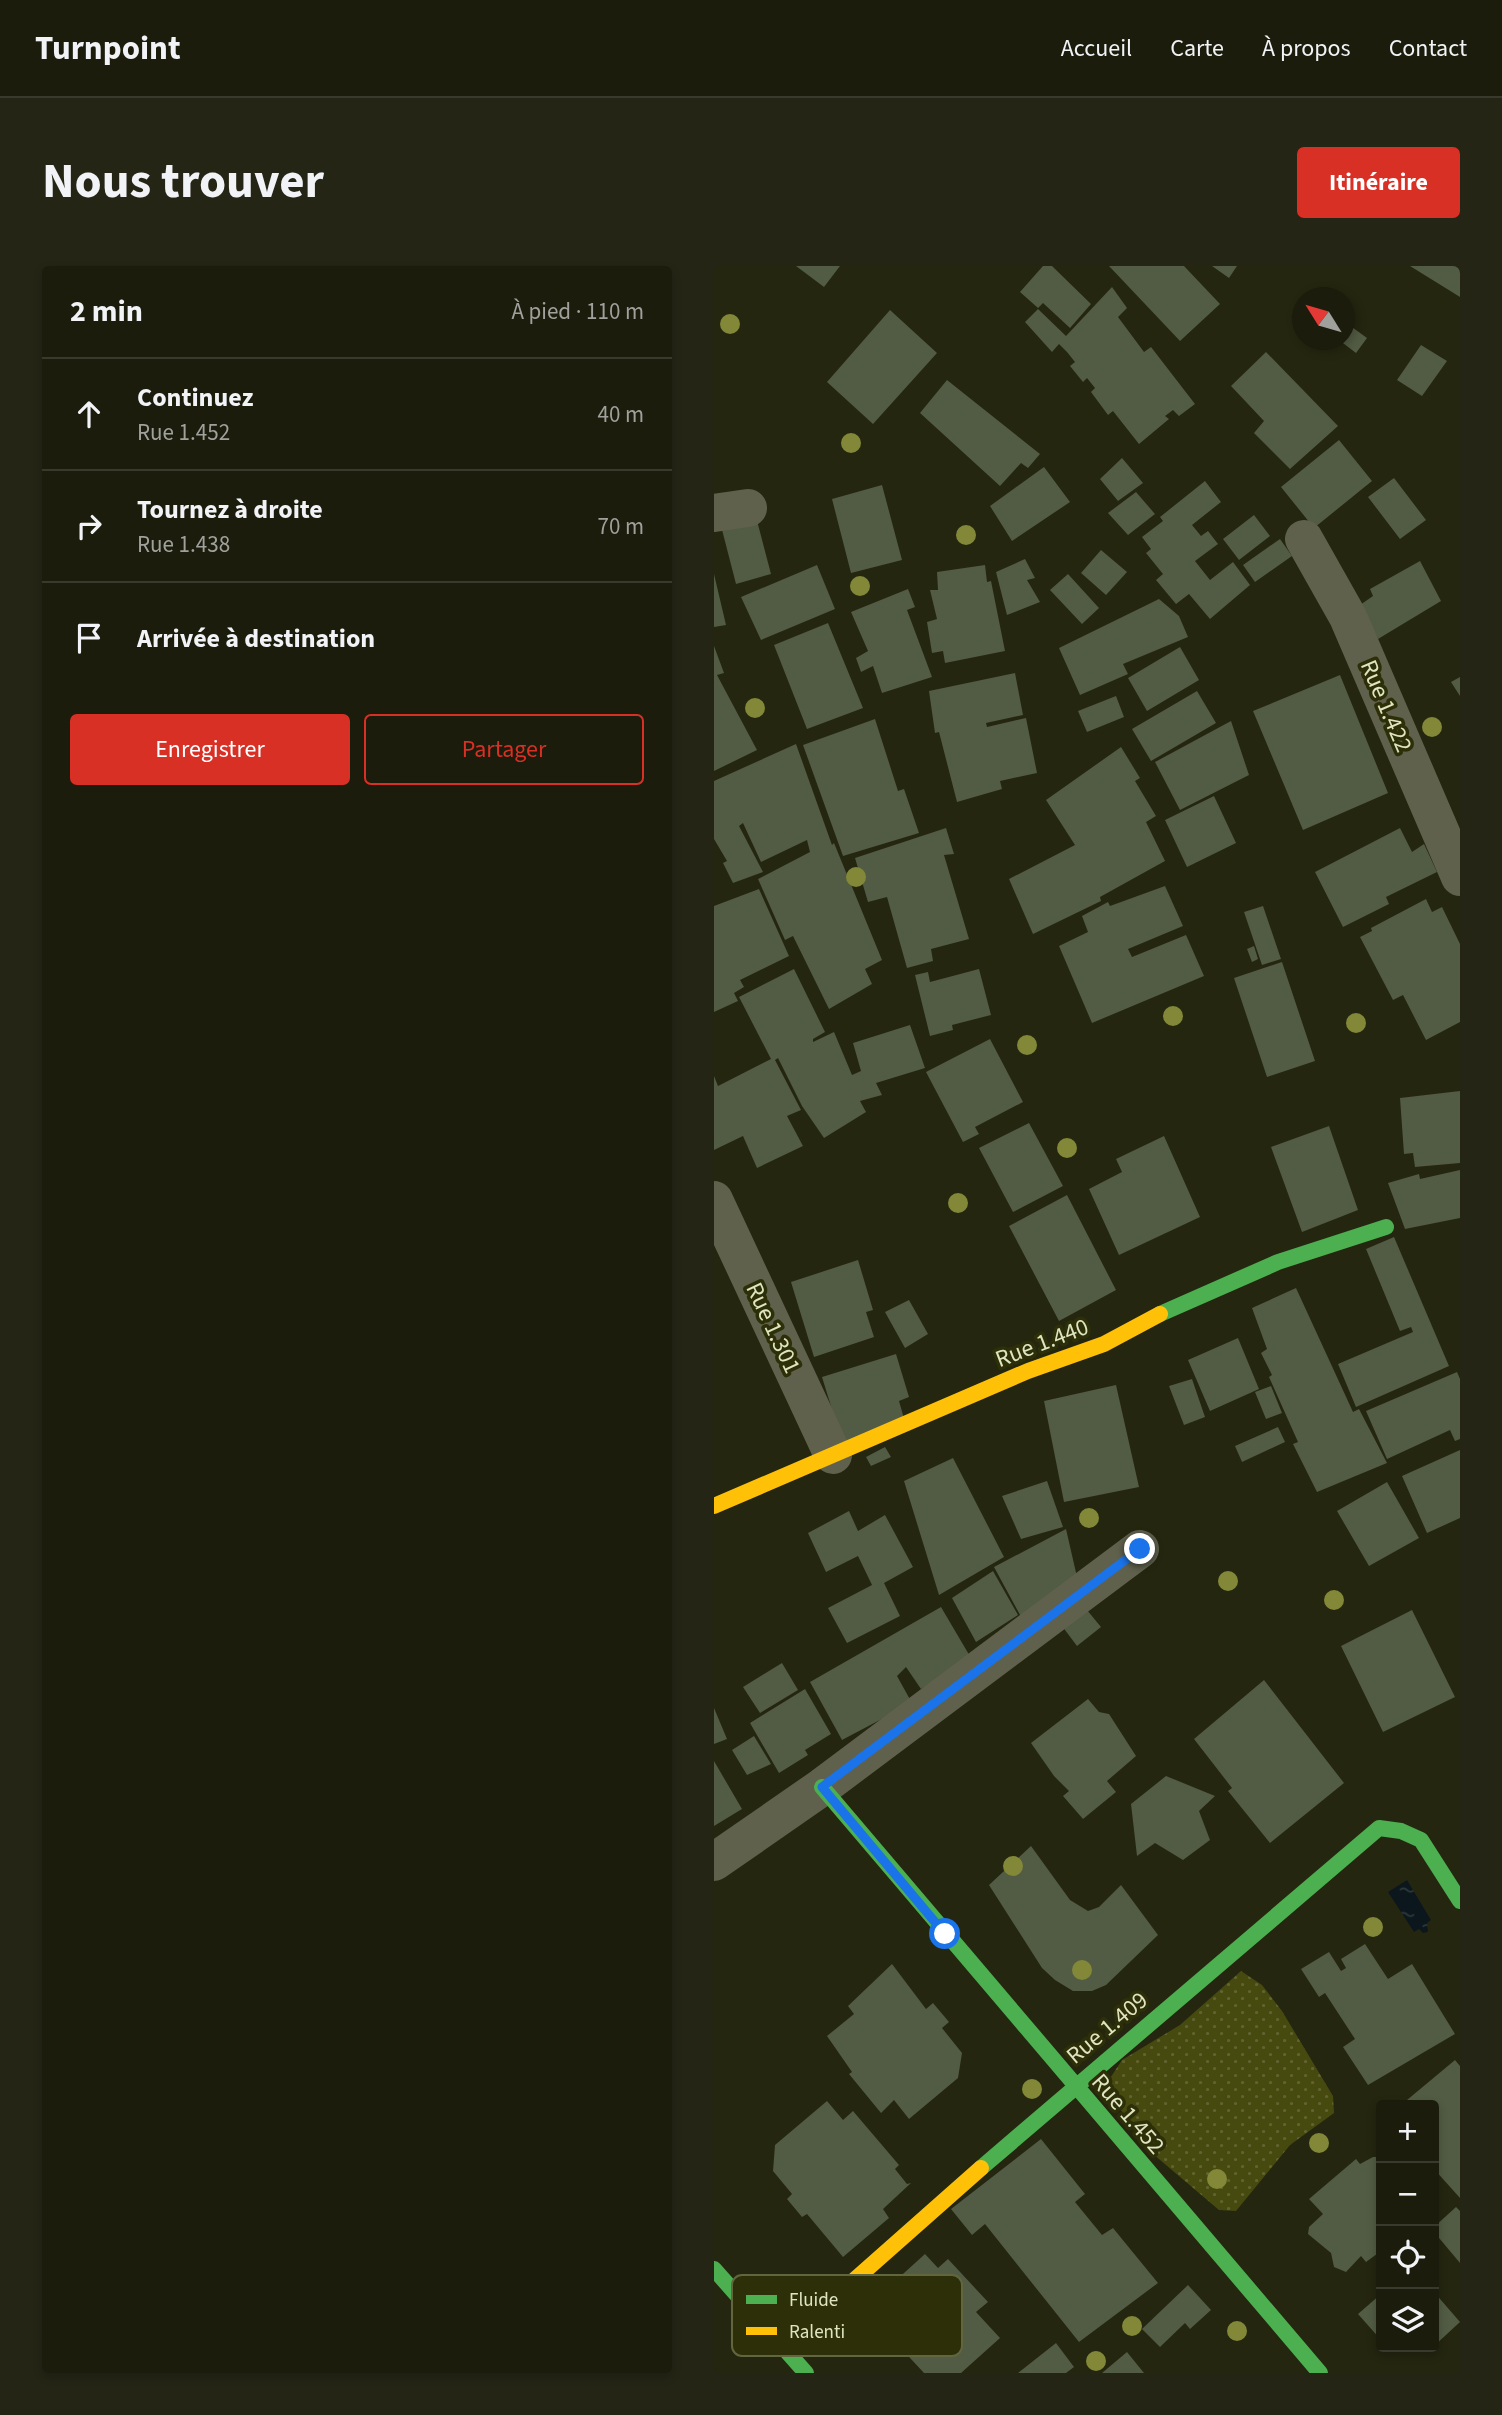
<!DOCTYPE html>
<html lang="fr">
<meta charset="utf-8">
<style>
:root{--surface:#1b1c0c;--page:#242515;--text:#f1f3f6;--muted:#a0a19d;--line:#393a2d;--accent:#d93025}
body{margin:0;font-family:"Source Sans 3",sans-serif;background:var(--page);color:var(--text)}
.controls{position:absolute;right:21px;bottom:21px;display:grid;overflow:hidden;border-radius:7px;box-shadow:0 4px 10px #0003}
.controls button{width:63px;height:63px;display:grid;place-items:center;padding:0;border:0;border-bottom:2px solid var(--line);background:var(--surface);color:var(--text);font:35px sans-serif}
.compass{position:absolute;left:578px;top:21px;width:63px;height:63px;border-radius:50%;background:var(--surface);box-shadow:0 4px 10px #0003;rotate:307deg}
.stop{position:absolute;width:21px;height:21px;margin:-16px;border:5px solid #1a73e8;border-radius:50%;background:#fff}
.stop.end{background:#1a73e8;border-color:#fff;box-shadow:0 2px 7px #0008}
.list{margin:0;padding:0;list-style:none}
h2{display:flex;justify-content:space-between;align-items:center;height:91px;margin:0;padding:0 28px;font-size:30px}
h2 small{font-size:23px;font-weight:400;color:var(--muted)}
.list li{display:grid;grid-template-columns:46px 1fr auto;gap:21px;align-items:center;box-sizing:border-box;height:112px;padding:0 28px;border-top:2px solid var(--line)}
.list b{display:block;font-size:26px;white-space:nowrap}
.list p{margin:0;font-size:23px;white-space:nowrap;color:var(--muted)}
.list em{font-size:23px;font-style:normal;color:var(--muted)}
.actions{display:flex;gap:14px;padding:21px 28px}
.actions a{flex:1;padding:16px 0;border:2px solid var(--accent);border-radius:7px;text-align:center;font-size:24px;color:var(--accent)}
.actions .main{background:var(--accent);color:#fff}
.icon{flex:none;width:38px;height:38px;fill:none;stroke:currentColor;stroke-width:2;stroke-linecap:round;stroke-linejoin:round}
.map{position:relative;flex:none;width:746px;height:2107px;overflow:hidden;border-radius:7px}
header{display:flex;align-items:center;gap:42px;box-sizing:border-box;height:98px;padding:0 35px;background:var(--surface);border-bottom:2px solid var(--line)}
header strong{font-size:33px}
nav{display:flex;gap:38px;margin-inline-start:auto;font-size:24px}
.intro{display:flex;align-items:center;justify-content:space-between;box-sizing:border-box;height:168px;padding:0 42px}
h1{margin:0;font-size:49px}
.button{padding:18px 32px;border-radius:7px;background:var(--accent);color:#fff;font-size:24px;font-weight:700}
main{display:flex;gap:42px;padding:0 42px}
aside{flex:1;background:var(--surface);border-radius:7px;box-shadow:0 4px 10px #0003}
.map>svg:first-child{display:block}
.grass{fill:url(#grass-dots)}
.water{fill:url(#water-ripples)}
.building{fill:#525b43}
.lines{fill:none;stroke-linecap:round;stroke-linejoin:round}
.street{stroke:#5f614c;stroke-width:38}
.fast{stroke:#4caf50;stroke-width:16}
.slow{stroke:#ffc107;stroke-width:16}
.tree{fill:#828838}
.route{stroke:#1a73e8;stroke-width:9}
.labels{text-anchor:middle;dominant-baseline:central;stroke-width:7;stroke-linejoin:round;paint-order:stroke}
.street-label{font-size:24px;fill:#e0e5c1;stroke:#2c2f07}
.key{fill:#2c2f07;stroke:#62663f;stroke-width:2}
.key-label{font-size:19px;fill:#e0e5c1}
</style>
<header>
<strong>Turnpoint</strong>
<nav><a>Accueil</a><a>Carte</a><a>À propos</a><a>Contact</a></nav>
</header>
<div class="intro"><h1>Nous trouver</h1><a class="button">Itinéraire</a></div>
<main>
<aside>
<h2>2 min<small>À pied · 110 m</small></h2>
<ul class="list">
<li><svg class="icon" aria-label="ahead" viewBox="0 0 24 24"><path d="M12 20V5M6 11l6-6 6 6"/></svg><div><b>Continuez</b><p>Rue 1.452</p></div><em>40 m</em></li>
<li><svg class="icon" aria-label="right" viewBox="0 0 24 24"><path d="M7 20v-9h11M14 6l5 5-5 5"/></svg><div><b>Tournez à droite</b><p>Rue 1.438</p></div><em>70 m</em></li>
<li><svg class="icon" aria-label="arrive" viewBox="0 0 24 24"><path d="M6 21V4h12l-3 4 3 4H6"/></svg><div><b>Arrivée à destination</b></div></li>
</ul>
<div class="actions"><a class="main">Enregistrer</a><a>Partager</a></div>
</aside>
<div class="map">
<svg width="746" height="2107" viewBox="0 0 746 2107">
<defs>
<pattern id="grass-dots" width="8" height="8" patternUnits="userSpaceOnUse" patternTransform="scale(1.75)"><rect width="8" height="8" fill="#474a0f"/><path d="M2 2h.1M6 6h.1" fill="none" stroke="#616430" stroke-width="1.8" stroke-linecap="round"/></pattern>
<pattern id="water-ripples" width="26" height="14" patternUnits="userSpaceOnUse" patternTransform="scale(1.75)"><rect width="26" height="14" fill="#0b171c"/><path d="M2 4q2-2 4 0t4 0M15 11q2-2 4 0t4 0" fill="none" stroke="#2e393b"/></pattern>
</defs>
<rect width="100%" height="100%" fill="#242610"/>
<path class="grass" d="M 527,1705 L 548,1719 L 568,1745 L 619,1830 L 620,1847 L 576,1879 L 522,1945 L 505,1944 L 432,1882 L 391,1820 L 408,1794 L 466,1759 Z"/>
<path class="water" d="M 693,1614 L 717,1654 L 713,1657 L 714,1666 L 709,1667 L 705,1663 L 700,1666 L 674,1626 Z"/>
<path class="building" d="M 82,0 L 126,0 L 110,21 Z
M 329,0 L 338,0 L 377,38 L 356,62 L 329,37 L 324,42 L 306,26 Z
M 395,0 L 470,0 L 506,38 L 466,75 Z
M 498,0 L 523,0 L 515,12 Z
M 696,0 L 746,0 L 746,31 Z
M 398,21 L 413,42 L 404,51 L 430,86 L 437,81 L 481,138 L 465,150 L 459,144 L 451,150 L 455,153 L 425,178 L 399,145 L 394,149 L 377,126 L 381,122 L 373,112 L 369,116 L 356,100 L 361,96 L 353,86 L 345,78 L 338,86 L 311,56 L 324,43 L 352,70 Z
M 176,44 L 223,87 L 159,158 L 113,116 Z
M 631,56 L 653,72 L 642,87 L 625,74 L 631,74 Z
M 707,79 L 733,95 L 708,130 L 683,114 Z
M 552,86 L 624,160 L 576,203 L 540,167 L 550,155 L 517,120 Z
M 233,114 L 326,188 L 314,202 L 307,197 L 286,220 L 206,147 Z
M 625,174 L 658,215 L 600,262 L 567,221 Z
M 408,192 L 429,217 L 404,235 L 386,213 Z
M 330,201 L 356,236 L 298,275 L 276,240 Z
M 680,212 L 712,254 L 686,273 L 654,231 Z
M 491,215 L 507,236 L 478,259 L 487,270 L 494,265 L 504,278 L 481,295 L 496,314 L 519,296 L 536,319 L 496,353 L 475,328 L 462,338 L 442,314 L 449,308 L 432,287 L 437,283 L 428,271 L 449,255 L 446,251 Z
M 168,219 L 188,294 L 137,307 L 118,233 Z
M 422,226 L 441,248 L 414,269 L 394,247 Z
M 41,247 L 57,308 L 22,318 L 6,256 Z
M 540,249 L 556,270 L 525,294 L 509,273 Z
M 566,273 L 578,290 L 541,316 L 529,299 Z
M 387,284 L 413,306 L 392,329 L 367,307 Z
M 311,293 L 321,312 L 313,314 L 326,336 L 293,349 L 282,306 Z
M 706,295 L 727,335 L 664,373 L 646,339 L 659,330 L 656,323 Z
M 103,299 L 121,343 L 47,374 L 27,331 Z
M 271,299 L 273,316 L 277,315 L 291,385 L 231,397 L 229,385 L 218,387 L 213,356 L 223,353 L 216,324 L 224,324 L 223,306 Z
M 0,308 L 12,359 L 0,361 Z
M 354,308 L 385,342 L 368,358 L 336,324 Z
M 194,323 L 201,341 L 193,344 L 218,411 L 168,427 L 159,400 L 147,406 L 142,392 L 154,385 L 137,346 Z
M 445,333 L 465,350 L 474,371 L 409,398 L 414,408 L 366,429 L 345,382 Z
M 114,357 L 149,442 L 93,463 L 60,379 Z
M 0,380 L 10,407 L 3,409 L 43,484 L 0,505 Z
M 466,381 L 485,414 L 433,445 L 414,412 Z
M 301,407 L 309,449 L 272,457 L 273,461 L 312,452 L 323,507 L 286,515 L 288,523 L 243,536 L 225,466 L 221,467 L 215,425 Z
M 626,409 L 674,527 L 589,564 L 539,445 Z
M 746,411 L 746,430 L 737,416 Z
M 483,425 L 502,457 L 437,495 L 418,463 Z
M 402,430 L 410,451 L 373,466 L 364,445 Z
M 161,453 L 184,525 L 190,523 L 205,567 L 129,590 L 89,479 Z
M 517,455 L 535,509 L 466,544 L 441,496 Z
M 82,478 L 118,579 L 120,577 L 168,694 L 151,703 L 158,718 L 115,743 L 79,670 L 71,674 L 44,613 L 96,586 L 93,574 L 47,596 L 29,557 L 25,560 L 49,606 L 19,617 L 9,597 L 13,595 L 0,573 L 0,515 Z
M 407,481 L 426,512 L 421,515 L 442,550 L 432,556 L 451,595 L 386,631 L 387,635 L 319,668 L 295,613 L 361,579 L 332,534 Z
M 500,530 L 522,577 L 473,601 L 451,554 Z
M 232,562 L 240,588 L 230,589 L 255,673 L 217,683 L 219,695 L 193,702 L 173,631 L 154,636 L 141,592 Z
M 686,562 L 698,586 L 710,578 L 723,606 L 672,631 L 675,638 L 629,661 L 601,606 Z
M 451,620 L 469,660 L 414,683 L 418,691 L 472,669 L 490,710 L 378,757 L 345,680 L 374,666 L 368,650 L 394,636 L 396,640 Z
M 45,623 L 75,690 L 26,714 L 30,721 L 20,727 L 24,735 L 0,746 L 0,640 Z
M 712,633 L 718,646 L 728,641 L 746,678 L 746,756 L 712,774 L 689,729 L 679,734 L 646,671 L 658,665 L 657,662 Z
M 549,640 L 567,693 L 548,699 L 530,646 Z
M 540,680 L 544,693 L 538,696 L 533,683 Z
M 568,696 L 601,795 L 553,811 L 520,712 Z
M 80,703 L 111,766 L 99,773 L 99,776 L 120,766 L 138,809 L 147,805 L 139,777 L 196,759 L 211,802 L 162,817 L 168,829 L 146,835 L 152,846 L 110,872 L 88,840 L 64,792 L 61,794 L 87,844 L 73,850 L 89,880 L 43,902 L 29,870 L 0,884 L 0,810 L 4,820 L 57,793 L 25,731 Z
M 265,703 L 277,749 L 238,759 L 239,764 L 216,770 L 201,709 L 214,706 L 216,716 Z
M 276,773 L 309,836 L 261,861 L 265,868 L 249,876 L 212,806 Z
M 746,825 L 746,897 L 701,901 L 699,887 L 690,888 L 686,832 Z
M 315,857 L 349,920 L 299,946 L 265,882 Z
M 615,860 L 644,944 L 588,966 L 557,881 Z
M 450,870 L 486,951 L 405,989 L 375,923 L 408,906 L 402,893 Z
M 746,904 L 746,952 L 691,963 L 674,917 L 705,908 L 706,913 Z
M 353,929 L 402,1024 L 345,1055 L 295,960 Z
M 680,971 L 735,1100 L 642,1141 L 624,1098 L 699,1066 L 697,1061 L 686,1065 L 652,983 Z
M 144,994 L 159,1044 L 152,1046 L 160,1071 L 100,1091 L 77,1016 Z
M 582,1022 L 639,1146 L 645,1143 L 673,1197 L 603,1226 L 579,1178 L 584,1176 L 555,1111 L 558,1109 L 547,1087 L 553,1083 L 538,1042 Z
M 195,1034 L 214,1068 L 191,1082 L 171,1046 Z
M 524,1072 L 545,1123 L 496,1145 L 474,1094 Z
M 182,1088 L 195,1131 L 185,1135 L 191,1156 L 128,1176 L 108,1111 Z
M 743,1106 L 746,1113 L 746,1173 L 741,1175 L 736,1164 L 673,1193 L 652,1145 Z
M 478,1113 L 491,1151 L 470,1159 L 455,1120 Z
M 402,1119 L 425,1221 L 350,1236 L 330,1135 Z
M 557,1120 L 568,1147 L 552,1153 L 541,1126 Z
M 564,1161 L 571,1176 L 528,1196 L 521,1180 Z
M 171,1181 L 177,1191 L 157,1200 L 152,1191 Z
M 746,1184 L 746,1252 L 713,1267 L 688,1210 Z
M 239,1192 L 290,1291 L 225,1329 L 190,1215 Z
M 333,1215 L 349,1261 L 307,1273 L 288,1230 Z
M 673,1216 L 705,1272 L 655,1300 L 623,1245 Z
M 135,1245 L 144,1265 L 171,1249 L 199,1301 L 170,1317 L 186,1350 L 133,1377 L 114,1342 L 158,1319 L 144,1290 L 112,1306 L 94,1267 Z
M 352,1263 L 366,1324 L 311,1358 L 280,1301 Z
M 279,1305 L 304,1349 L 262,1376 L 238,1332 Z
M 368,1338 L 387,1361 L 363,1380 L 345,1356 Z
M 227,1341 L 257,1392 L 207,1423 L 192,1401 L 183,1410 L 198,1437 L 128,1474 L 96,1416 Z
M 698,1344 L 741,1431 L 669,1466 L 627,1380 Z
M 68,1397 L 84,1424 L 46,1447 L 29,1421 Z
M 550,1414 L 630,1517 L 556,1577 L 514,1525 L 518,1522 L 480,1473 Z
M 91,1423 L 117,1468 L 91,1484 L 94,1489 L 65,1507 L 36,1457 Z
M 374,1433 L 385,1446 L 395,1448 L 422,1490 L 393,1515 L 402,1526 L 369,1553 L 349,1530 L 355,1525 L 340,1510 L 317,1477 Z
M 0,1442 L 13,1473 L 0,1478 Z
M 40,1470 L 57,1498 L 33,1509 L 18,1484 Z
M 0,1495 L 28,1543 L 0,1560 Z
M 452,1510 L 501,1530 L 485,1545 L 496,1574 L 469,1594 L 441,1577 L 423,1590 L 417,1538 Z
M 317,1580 L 356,1634 L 374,1645 L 385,1641 L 407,1619 L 444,1669 L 392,1719 L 378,1725 L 359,1725 L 341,1714 L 328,1702 L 275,1619 Z
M 651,1678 L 674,1713 L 698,1698 L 741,1768 L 654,1819 L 629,1781 L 641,1773 L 611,1727 L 605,1731 L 587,1703 L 615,1686 L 627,1705 L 632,1702 L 627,1693 Z
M 178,1698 L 212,1743 L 219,1737 L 235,1756 L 228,1762 L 248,1787 L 244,1812 L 195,1853 L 180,1834 L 167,1847 L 135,1808 L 138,1806 L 113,1770 L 140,1748 L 134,1740 Z
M 741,1794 L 746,1800 L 746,1932 L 720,1903 L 720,1839 L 687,1839 Z
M 113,1835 L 129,1854 L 139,1845 L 185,1899 L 181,1903 L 193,1918 L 197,1917 L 169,1943 L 175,1952 L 129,1991 L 93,1948 L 88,1951 L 73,1933 L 78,1928 L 59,1905 L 61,1879 Z
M 327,1873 L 371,1928 L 361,1936 L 388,1969 L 399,1962 L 444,2017 L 365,2076 L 271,1958 L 258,1969 L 237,1943 Z
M 659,1891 L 667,1891 L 667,1985 L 652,1996 L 647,1990 L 632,2006 L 620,2001 L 617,1987 L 594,1968 L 595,1961 L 609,1948 L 595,1933 L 642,1893 L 646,1898 Z
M 742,1941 L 746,1945 L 746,1997 L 720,1966 L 720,1961 Z
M 211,1988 L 224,2002 L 234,1993 L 274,2036 L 262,2046 L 286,2072 L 247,2107 L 210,2107 L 171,2065 L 178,2058 L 158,2036 Z
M 474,2019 L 497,2044 L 476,2063 L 471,2057 L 446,2081 L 428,2063 Z
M 720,2026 L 746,2056 L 720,2080 Z
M 667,2028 L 667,2074 L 644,2048 Z
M 342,2077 L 360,2101 L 352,2107 L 304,2107 Z
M 413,2086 L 430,2107 L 388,2107 Z"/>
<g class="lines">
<path class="street" d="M 0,247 L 34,242
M 590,273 L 634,351 L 746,611
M 0,934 L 119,1189
M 0,1596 L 108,1521 L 426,1283"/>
<path class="fast" d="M 446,1048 L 564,996 L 672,961
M 108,1521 L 606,2107
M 267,1902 L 665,1562 L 687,1565 L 707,1574 L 746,1635
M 0,2003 L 92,2107"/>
<path class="slow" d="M 0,1240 L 314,1105 L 390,1078 L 446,1048
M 67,2079 L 267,1902"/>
</g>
<g class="tree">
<circle cx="16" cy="58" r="10"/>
<circle cx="137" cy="177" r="10"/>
<circle cx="252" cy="269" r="10"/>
<circle cx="146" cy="320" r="10"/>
<circle cx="41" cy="442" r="10"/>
<circle cx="718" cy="461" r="10"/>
<circle cx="142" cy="611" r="10"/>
<circle cx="459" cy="750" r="10"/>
<circle cx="642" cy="757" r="10"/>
<circle cx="313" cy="779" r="10"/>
<circle cx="353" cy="882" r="10"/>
<circle cx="244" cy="937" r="10"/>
<circle cx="375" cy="1252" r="10"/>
<circle cx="514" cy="1315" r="10"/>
<circle cx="620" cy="1334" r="10"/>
<circle cx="299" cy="1600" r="10"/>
<circle cx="659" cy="1661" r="10"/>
<circle cx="368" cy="1704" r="10"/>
<circle cx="318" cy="1823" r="10"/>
<circle cx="605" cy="1877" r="10"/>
<circle cx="503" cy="1913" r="10"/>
<circle cx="418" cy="2060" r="10"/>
<circle cx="523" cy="2065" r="10"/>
<circle cx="382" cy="2095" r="10"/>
</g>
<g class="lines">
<path class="route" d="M 231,1668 L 108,1521 L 426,1283"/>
</g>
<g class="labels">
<g class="street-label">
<text transform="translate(672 440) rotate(67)">Rue 1.422</text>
<text transform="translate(59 1062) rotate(65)">Rue 1.301</text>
<text transform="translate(328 1077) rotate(-21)">Rue 1.440</text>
<text transform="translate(393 1762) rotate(-40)">Rue 1.409</text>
<text transform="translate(414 1848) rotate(49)">Rue 1.452</text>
</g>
</g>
<rect x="18" y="2009" width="230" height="81" rx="10" class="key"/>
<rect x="32" y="2029" width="31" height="9" fill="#4caf50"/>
<rect x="32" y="2061" width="31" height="8" fill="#ffc107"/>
<g class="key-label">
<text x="75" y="2040">Fluide</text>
<text x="75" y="2072">Ralenti</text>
</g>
</svg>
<div class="controls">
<button>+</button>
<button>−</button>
<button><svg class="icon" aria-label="locate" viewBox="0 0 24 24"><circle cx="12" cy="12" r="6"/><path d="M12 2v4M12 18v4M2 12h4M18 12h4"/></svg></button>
<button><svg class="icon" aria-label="layers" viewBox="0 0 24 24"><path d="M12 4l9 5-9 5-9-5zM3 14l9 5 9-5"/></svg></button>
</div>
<svg class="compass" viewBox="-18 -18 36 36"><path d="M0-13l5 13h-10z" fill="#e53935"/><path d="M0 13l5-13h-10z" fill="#a0a19d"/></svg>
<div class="stop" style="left:231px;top:1668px"></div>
<div class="stop end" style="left:426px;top:1283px"></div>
</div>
</main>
